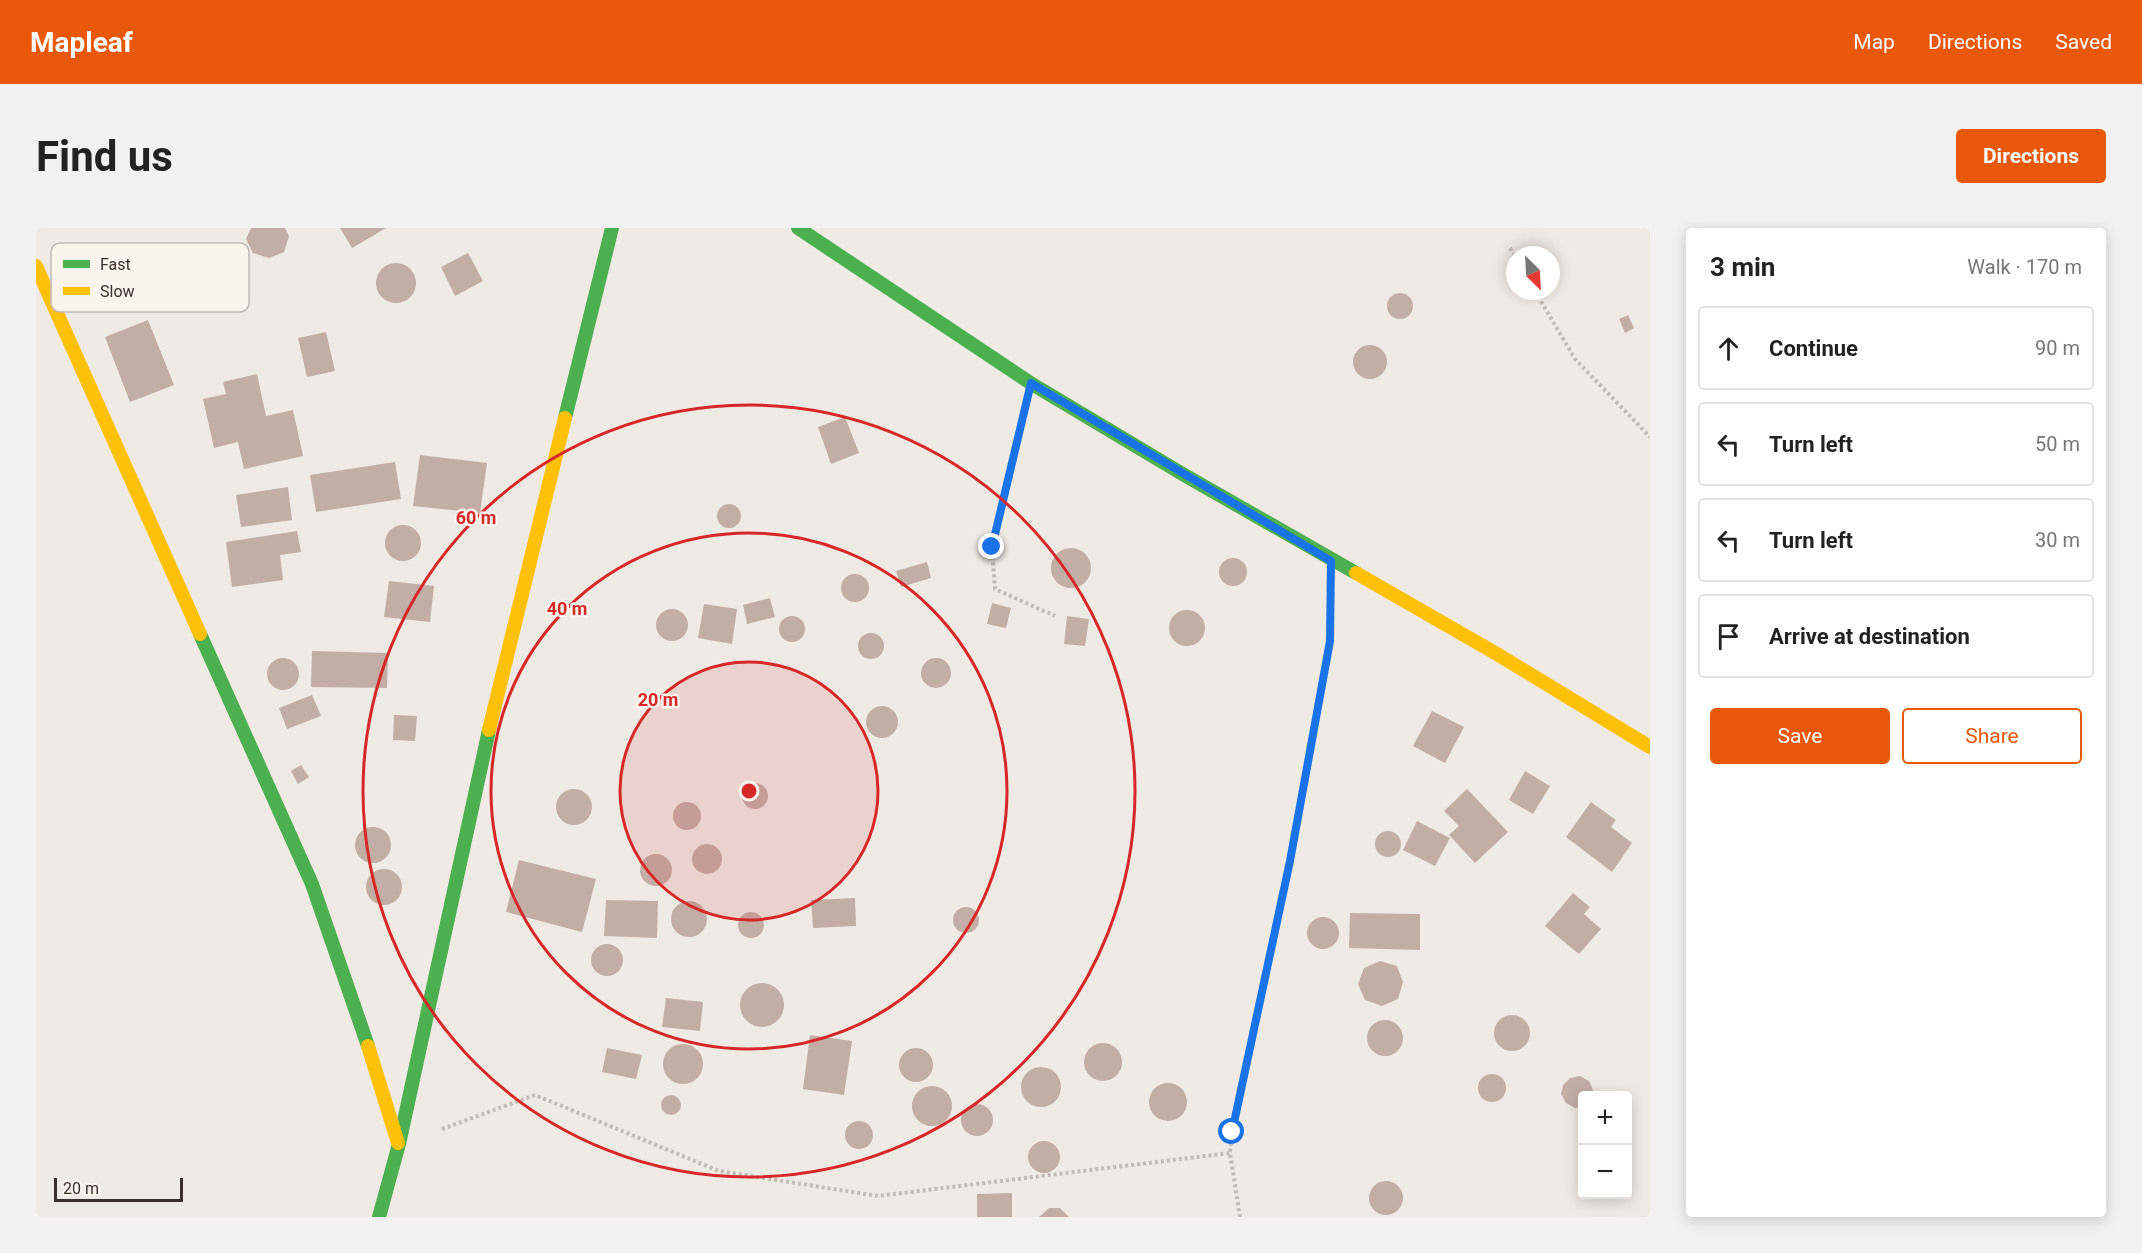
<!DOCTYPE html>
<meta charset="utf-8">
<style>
:root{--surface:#fff;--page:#f2f2f2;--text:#222;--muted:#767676;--line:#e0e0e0;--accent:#ea580c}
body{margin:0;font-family:Roboto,sans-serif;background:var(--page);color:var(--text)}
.controls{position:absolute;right:18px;bottom:18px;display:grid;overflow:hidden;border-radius:6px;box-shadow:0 3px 15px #0003}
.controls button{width:54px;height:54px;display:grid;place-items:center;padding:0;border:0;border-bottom:2px solid var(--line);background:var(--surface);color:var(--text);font:30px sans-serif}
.compass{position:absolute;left:1470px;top:18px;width:54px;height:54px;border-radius:50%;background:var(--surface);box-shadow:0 3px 15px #0003;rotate:156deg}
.scale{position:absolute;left:18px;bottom:15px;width:129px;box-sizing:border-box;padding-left:6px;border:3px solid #3a2f2b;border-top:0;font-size:16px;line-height:21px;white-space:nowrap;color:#3a2f2b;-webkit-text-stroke:4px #fbf4ed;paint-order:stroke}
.stop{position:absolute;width:18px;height:18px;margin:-14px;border:4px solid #1a73e8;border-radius:50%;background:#fff}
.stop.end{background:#1a73e8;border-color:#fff;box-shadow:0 2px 6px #0008}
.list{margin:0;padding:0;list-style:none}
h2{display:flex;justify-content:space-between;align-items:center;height:78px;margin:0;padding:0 24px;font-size:26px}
h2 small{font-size:20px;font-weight:400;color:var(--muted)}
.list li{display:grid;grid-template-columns:39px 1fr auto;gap:18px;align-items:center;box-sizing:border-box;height:84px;margin:0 12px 12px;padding:0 12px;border:2px solid var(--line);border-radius:6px}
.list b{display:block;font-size:22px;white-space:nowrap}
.list em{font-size:20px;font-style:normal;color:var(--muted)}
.actions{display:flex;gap:12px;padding:18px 24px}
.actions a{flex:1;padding:14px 0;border:2px solid var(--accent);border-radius:6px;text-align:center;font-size:21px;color:var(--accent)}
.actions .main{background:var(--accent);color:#fff}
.icon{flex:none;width:33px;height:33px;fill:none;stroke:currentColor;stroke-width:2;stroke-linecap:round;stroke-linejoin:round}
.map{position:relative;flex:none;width:1614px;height:989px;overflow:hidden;border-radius:6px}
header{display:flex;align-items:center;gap:36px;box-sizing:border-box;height:84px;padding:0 30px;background:var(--accent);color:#fff}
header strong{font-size:28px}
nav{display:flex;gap:33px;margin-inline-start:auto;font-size:21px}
.intro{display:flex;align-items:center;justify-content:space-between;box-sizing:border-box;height:144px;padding:0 36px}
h1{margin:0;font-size:42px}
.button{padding:15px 27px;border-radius:6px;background:var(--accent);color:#fff;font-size:21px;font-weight:700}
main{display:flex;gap:36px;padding:0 36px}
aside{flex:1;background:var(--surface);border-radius:6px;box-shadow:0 3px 15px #0003}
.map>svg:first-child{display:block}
.building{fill:#c3aea6}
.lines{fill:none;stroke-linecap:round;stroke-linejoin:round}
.path{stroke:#c1bbb6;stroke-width:4;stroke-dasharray:3 3;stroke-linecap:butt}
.fast{stroke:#4caf50;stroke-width:14}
.slow{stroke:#ffc107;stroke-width:14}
.route{stroke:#1a73e8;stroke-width:8}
.ring{fill:none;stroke:#d62828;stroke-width:3}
.key{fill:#fbf4ed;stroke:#c1b9b3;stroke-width:1.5}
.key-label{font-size:16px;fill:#3a2f2b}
.centre{fill:#d62828;stroke:#fbf4ed;stroke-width:3}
.ring-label{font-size:18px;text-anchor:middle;font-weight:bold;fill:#d62828;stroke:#fbf4ed;stroke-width:5;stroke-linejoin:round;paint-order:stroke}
</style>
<header>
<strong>Mapleaf</strong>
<nav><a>Map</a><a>Directions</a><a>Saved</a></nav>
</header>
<div class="intro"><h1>Find us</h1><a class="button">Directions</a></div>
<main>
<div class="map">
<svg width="1614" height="989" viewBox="0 0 1614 989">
<rect width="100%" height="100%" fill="#f0eae4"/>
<path class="building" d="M 215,0 L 249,0 L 253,8 L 248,24 L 233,30 L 217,25 L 210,11 Z
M 304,0 L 350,0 L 316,20 Z
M 432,25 L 447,53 L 419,68 L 405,39 Z
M340 55a20 20 0 1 1 40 0a20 20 0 1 1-40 0Z
M1351 78a13 13 0 1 1 26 0a13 13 0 1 1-26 0Z
M 1592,87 L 1598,100 L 1589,105 L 1583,91 Z
M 112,92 L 138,157 L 94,174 L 69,109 Z
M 290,104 L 299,143 L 271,149 L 262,110 Z
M1317 134a17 17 0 1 1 34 0a17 17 0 1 1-34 0Z
M 221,146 L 230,188 L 257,182 L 267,228 L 208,241 L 202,214 L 178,220 L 167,171 L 190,166 L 187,154 Z
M 809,189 L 823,225 L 795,236 L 782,199 Z
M 384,227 L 451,235 L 444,285 L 377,278 Z
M 359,234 L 365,271 L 280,284 L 274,247 Z
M 252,259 L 256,292 L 205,299 L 200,267 Z
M681 288a12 12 0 1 1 24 0a12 12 0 1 1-24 0Z
M349 315a18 18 0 1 1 36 0a18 18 0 1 1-36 0Z
M 261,303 L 265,324 L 244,327 L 247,352 L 196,359 L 190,314 Z
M1015 340a20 20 0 1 1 40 0a20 20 0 1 1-40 0Z
M1183 344a14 14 0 1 1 28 0a14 14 0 1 1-28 0Z
M 891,334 L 895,350 L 865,359 L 860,343 Z
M805 360a14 14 0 1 1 28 0a14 14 0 1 1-28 0Z
M 353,353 L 398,358 L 394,394 L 348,389 Z
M 734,370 L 739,389 L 711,396 L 707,377 Z
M 956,375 L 975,380 L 970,400 L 951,396 Z
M 668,376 L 701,381 L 696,416 L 662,410 Z
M620 397a16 16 0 1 1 32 0a16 16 0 1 1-32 0Z
M1133 400a18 18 0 1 1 36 0a18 18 0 1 1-36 0Z
M 1031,388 L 1053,391 L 1049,418 L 1028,416 Z
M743 401a13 13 0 1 1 26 0a13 13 0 1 1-26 0Z
M822 418a13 13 0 1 1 26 0a13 13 0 1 1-26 0Z
M 276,423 L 352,425 L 351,460 L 275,459 Z
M231 446a16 16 0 1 1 32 0a16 16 0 1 1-32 0Z
M885 445a15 15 0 1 1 30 0a15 15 0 1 1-30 0Z
M 276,467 L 285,488 L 251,501 L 243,480 Z
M830 494a16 16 0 1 1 32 0a16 16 0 1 1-32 0Z
M 1396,483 L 1428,499 L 1409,535 L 1377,518 Z
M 358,487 L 381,488 L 379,513 L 357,512 Z
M 265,537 L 273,549 L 262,556 L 255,543 Z
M 1489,543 L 1514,558 L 1497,586 L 1473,572 Z
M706 568a13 13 0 1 1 26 0a13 13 0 1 1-26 0Z
M520 579a18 18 0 1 1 36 0a18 18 0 1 1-36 0Z
M 1431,561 L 1472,604 L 1439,635 L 1413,607 L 1423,598 L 1408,583 Z
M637 588a14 14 0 1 1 28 0a14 14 0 1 1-28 0Z
M 1555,574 L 1580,592 L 1575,599 L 1596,615 L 1576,644 L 1530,609 Z
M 1381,593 L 1414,610 L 1399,638 L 1367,622 Z
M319 617a18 18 0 1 1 36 0a18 18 0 1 1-36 0Z
M1339 616a13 13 0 1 1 26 0a13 13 0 1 1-26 0Z
M656 631a15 15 0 1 1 30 0a15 15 0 1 1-30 0Z
M604 642a16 16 0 1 1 32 0a16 16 0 1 1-32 0Z
M 483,632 L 560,651 L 546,704 L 470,684 Z
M330 659a18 18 0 1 1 36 0a18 18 0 1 1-36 0Z
M 1537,665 L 1554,679 L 1548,686 L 1565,701 L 1543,726 L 1509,698 Z
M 819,670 L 820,698 L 777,700 L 775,672 Z
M 570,672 L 622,673 L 621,710 L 568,708 Z
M635 691a18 18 0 1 1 36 0a18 18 0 1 1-36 0Z
M917 692a13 13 0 1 1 26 0a13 13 0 1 1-26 0Z
M702 697a13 13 0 1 1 26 0a13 13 0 1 1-26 0Z
M 1314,685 L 1384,686 L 1384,722 L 1313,720 Z
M1271 705a16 16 0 1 1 32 0a16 16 0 1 1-32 0Z
M555 732a16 16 0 1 1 32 0a16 16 0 1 1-32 0Z
M 1344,733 L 1361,738 L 1367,754 L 1362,771 L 1346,778 L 1329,772 L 1322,756 L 1328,740 Z
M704 777a22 22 0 1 1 44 0a22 22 0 1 1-44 0Z
M 630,770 L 667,774 L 664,803 L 626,799 Z
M1458 805a18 18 0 1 1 36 0a18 18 0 1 1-36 0Z
M1331 810a18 18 0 1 1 36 0a18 18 0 1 1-36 0Z
M 774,807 L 816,813 L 808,867 L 767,861 Z
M1048 834a19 19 0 1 1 38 0a19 19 0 1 1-38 0Z
M627 836a20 20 0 1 1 40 0a20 20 0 1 1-40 0Z
M863 837a17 17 0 1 1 34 0a17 17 0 1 1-34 0Z
M 571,820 L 606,827 L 600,851 L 566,844 Z
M985 859a20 20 0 1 1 40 0a20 20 0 1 1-40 0Z
M1442 860a14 14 0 1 1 28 0a14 14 0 1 1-28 0Z
M 1544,848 L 1553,853 L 1557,862 L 1556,868 L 1546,868 L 1546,879 L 1539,880 L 1530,875 L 1525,866 L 1527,857 L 1534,850 Z
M1113 874a19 19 0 1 1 38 0a19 19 0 1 1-38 0Z
M876 878a20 20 0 1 1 40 0a20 20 0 1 1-40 0Z
M625 877a10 10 0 1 1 20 0a10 10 0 1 1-20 0Z
M925 892a16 16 0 1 1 32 0a16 16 0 1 1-32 0Z
M809 907a14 14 0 1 1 28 0a14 14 0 1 1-28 0Z
M992 929a16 16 0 1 1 32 0a16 16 0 1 1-32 0Z
M1333 970a17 17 0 1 1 34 0a17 17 0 1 1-34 0Z
M 976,965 L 976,989 L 941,989 L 941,966 Z
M 1013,980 L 1024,980 L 1033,989 L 1003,989 Z"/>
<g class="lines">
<path class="path" d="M 1474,20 L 1479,28
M 1499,63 L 1539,131 L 1614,209
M 986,194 L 956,319 L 959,361 L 1019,388
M 406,901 L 499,867 L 683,943 L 842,968 L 1194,925
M 1204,989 L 1194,925 L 1196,904 L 1254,633 L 1294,413 L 1294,377"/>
<path class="fast" d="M 762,0 L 996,156 L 1150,248 L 1320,345
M 529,190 L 576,0
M 164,406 L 276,656 L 332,818
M 343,989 L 363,916 L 453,502"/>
<path class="slow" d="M 0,38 L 164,406
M 1320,345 L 1461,426 L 1614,519
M 453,502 L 529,190
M 332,818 L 362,915"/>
</g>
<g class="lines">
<path class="route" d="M 956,319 L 995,155 L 1295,333 L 1294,413 L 1254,633 L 1196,904"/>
</g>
<circle cx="713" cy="563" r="129" fill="#d62828" fill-opacity=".12"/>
<g class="ring">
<circle cx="713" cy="563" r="129"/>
<circle cx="713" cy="563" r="258"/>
<circle cx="713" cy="563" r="386"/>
</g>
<rect x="15" y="15" width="198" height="69" rx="9" class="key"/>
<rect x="27" y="32" width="27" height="8" fill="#4caf50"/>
<rect x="27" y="59" width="27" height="8" fill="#ffc107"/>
<g class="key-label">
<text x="64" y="42">Fast</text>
<text x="64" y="69">Slow</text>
</g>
<circle cx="713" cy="563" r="9" class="centre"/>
<g class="ring-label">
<text x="440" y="296">60 m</text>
<text x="531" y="387">40 m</text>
<text x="622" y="478">20 m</text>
</g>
</svg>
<div class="controls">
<button>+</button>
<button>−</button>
</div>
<svg class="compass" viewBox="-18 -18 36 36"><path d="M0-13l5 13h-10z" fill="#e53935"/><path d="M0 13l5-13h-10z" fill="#767676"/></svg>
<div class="scale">20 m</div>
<div class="stop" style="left:1196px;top:904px"></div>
<div class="stop end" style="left:956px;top:319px"></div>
</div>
<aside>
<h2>3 min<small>Walk · 170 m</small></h2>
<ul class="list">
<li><svg class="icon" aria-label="ahead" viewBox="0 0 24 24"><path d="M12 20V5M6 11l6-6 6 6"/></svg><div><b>Continue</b></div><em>90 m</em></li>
<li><svg class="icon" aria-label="left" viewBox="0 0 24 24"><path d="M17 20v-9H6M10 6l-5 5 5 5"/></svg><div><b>Turn left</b></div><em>50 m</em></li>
<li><svg class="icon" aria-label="left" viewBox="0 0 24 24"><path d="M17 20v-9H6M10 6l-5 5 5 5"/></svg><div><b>Turn left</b></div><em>30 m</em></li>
<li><svg class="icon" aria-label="arrive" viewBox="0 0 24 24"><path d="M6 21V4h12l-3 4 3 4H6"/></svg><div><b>Arrive at destination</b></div></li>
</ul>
<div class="actions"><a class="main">Save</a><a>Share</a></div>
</aside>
</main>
